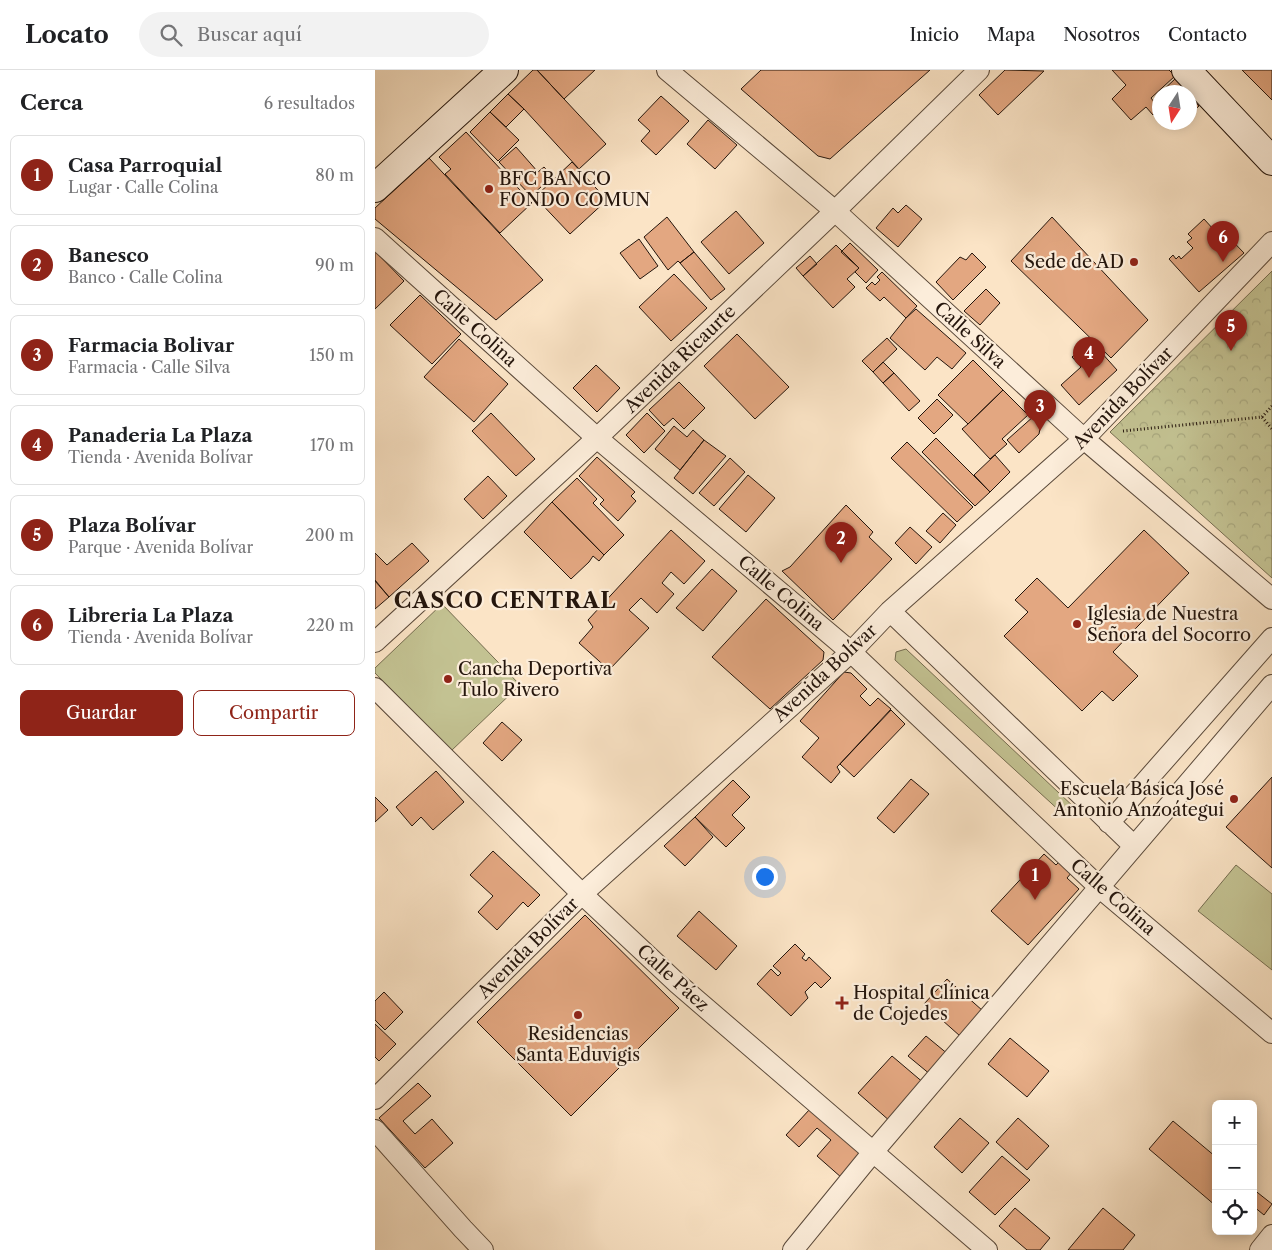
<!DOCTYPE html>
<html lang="es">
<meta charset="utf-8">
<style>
:root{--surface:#fff;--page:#f2f2f2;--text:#202124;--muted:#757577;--line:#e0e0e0;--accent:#8f2418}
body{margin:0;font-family:"Libre Caslon Text",serif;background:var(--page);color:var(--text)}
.controls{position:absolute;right:15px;bottom:15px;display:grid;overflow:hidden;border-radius:8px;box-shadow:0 2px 12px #0003}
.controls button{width:45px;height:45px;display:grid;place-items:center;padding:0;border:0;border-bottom:1px solid var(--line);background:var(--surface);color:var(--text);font:25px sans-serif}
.compass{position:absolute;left:777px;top:15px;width:45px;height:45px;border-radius:50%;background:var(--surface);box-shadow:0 2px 12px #0003;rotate:192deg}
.you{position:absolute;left:389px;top:806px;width:18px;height:18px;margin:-12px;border:4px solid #fff;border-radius:50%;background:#1a73e8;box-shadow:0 0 0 8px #1a73e833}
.badge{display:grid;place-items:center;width:32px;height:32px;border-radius:50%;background:var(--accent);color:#fff;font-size:16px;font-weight:700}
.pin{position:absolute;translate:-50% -41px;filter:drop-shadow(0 1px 2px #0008)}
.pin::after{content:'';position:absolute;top:26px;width:18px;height:15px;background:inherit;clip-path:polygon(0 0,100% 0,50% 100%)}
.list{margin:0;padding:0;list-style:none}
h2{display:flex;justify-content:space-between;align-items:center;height:65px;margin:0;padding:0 20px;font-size:21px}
h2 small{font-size:16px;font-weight:400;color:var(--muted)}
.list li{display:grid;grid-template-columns:32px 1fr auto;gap:15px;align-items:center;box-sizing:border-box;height:80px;margin:0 10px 10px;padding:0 10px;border:1px solid var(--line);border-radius:8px}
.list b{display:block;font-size:19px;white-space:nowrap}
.list p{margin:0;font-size:16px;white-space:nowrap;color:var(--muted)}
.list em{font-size:16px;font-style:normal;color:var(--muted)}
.actions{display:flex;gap:10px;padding:15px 20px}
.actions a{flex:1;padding:11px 0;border:1px solid var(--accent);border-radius:8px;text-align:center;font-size:18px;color:var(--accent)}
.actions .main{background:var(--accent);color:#fff}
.icon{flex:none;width:28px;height:28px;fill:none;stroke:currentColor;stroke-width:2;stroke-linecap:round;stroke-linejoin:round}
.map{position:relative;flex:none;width:897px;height:1180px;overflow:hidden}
header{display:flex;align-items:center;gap:30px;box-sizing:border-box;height:70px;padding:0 25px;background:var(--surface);border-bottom:1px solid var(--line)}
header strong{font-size:24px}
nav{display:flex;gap:28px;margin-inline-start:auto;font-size:18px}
.search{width:350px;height:45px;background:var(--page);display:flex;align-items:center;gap:12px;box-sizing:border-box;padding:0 18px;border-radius:28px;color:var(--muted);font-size:19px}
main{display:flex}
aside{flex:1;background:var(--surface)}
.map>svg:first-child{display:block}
.grass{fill:#c3c292;stroke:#746c4f}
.park{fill:url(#park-crowns);stroke:#746c4f}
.building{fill:#e3a781;stroke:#24150c}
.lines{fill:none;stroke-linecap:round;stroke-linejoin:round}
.street-casing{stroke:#5a493a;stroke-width:22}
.secondary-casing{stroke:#24150c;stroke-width:30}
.path{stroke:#24150c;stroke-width:3;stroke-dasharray:1 2.5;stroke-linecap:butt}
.street{stroke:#fcedda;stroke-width:20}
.secondary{stroke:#fcedda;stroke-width:28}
.poi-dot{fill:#8f2418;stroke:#fcedda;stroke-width:2}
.labels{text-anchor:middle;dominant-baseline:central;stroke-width:4.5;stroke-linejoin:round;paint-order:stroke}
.poi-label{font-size:18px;fill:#24150c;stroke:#fcedda;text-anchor:start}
.street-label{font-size:18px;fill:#24150c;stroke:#fcedda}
.district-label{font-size:22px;font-weight:bold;letter-spacing:1px;fill:#24150c;stroke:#fcedda}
</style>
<header>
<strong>Locato</strong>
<div class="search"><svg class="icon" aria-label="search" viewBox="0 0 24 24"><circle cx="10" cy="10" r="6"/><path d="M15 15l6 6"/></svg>Buscar aquí</div>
<nav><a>Inicio</a><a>Mapa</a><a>Nosotros</a><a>Contacto</a></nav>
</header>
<main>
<aside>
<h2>Cerca<small>6 resultados</small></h2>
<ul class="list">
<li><span class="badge">1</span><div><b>Casa Parroquial</b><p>Lugar · Calle Colina</p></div><em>80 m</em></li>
<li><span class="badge">2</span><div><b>Banesco</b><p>Banco · Calle Colina</p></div><em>90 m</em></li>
<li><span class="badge">3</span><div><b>Farmacia Bolivar</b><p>Farmacia · Calle Silva</p></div><em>150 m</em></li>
<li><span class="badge">4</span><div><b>Panaderia La Plaza</b><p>Tienda · Avenida Bolívar</p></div><em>170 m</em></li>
<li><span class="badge">5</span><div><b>Plaza Bolívar</b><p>Parque · Avenida Bolívar</p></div><em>200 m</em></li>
<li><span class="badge">6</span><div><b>Libreria La Plaza</b><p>Tienda · Avenida Bolívar</p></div><em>220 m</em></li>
</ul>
<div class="actions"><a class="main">Guardar</a><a>Compartir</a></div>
</aside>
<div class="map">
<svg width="897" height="1180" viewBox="0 0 897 1180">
<defs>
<pattern id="park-crowns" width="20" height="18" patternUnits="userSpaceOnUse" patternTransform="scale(1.25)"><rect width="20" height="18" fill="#c3c292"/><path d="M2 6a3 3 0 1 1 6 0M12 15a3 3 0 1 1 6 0" fill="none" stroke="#a7a67d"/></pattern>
</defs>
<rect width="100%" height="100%" fill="#fbe4c6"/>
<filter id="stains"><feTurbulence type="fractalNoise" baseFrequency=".004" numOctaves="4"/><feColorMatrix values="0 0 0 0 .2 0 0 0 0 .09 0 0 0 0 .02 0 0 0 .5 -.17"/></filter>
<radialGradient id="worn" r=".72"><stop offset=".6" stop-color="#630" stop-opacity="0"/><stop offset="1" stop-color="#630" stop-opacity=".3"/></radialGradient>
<path class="grass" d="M 67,534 L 145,615 L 76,681 L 0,603 L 0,598 Z
M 531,579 L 701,739 L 698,747 L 688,744 L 520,590 L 521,582 Z
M 861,795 L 897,824 L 897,900 L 823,841 Z"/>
<path class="park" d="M 897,201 L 897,508 L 735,362 Z"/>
<path class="building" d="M 158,0 L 162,0 L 231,74 L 204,99 L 149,39 L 133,24 Z
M 162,0 L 220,0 L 189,29 Z
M 386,0 L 555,0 L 455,89 L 443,86 L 366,19 Z
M 630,0 L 669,1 L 623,45 L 604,25 Z
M 737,0 L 794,0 L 800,6 L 776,28 L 784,38 L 784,39 L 778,45 L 771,37 L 756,50 L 737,29 L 751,15 Z
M 867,0 L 897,0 L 897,30 Z
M 800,9 L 809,18 L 804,22 L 786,22 Z
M 133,24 L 149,39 L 131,57 L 115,42 Z
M 814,25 L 824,36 L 814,45 Z
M 286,26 L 314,51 L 281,85 L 266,71 L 275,61 L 263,50 Z
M 115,42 L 144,70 L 123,91 L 95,62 Z
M 333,50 L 362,75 L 340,99 L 312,74 Z
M 792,52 L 806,52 L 798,59 Z
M 91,62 L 157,133 L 125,163 L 70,104 L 76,99 L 64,87 Z
M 141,77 L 163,102 L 169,97 L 178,106 L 156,126 L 124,92 Z
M 54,88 L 168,210 L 121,250 L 0,149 L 0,138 Z
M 197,92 L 232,130 L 195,164 L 160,127 Z
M 531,135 L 547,149 L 523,177 L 501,158 L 518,138 L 523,143 Z
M 361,141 L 389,173 L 354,204 L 326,172 Z
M 292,147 L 319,182 L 305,193 L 303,191 L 293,200 L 269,167 Z
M 677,147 L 773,250 L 736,288 L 636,191 Z
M 829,149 L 839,160 L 843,156 L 869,183 L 824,222 L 794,189 L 798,185 L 801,189 L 804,186 L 806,189 L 818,178 L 812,172 L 817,168 L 813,164 Z
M 264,169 L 283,196 L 265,209 L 245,183 Z
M 475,173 L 503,200 L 491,213 L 480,202 L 484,198 L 466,182 Z
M 461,175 L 484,198 L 472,209 L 480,217 L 458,238 L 428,206 Z
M 0,181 L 29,211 L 0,239 Z
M 319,182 L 350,219 L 336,230 L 305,193 Z
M 597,183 L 611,197 L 578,230 L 561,212 L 585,187 L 591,190 Z
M 435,186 L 442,194 L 428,206 L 421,198 Z
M 507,202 L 542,236 L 531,248 L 509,227 L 505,231 L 491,218 L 497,212 L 500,215 L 505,210 L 502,207 Z
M 299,204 L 332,238 L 296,271 L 264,237 Z
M 611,219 L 625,233 L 605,255 L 589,241 Z
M 45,225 L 86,264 L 57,294 L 15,255 Z
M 541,239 L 591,283 L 577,299 L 562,287 L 550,300 L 515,268 L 531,248 Z
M 362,264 L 414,317 L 380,349 L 329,296 Z
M 512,268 L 522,279 L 498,302 L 487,291 Z
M 84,269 L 133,314 L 99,352 L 49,307 Z
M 716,271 L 742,300 L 704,335 L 686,315 L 706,297 L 697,287 Z
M 598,290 L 628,320 L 593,354 L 563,325 Z
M 508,292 L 519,303 L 508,313 L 498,302 Z
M 221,295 L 245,318 L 222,342 L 198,318 Z
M 519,303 L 545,331 L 534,341 L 508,313 Z
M 304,312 L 330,338 L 309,359 L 298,348 L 289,356 L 274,340 Z
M 628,320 L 653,345 L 627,369 L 632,374 L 615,389 L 587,359 L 593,354 Z
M 562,329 L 578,345 L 559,364 L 543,348 Z
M 116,343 L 160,389 L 141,406 L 97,361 Z
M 272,343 L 290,361 L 269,383 L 251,365 Z
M 659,346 L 666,353 L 664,364 L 644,383 L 632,370 Z
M 299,356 L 312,367 L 318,360 L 329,370 L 305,400 L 280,379 Z
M 561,368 L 615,422 L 600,436 L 547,382 Z
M 329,370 L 351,386 L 318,424 L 299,408 Z
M 532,372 L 598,437 L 582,452 L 516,388 Z
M 620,385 L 635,402 L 615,422 L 599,405 Z
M 222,387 L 260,422 L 256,426 L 261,431 L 243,451 L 225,434 L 229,430 L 204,406 Z
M 355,388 L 370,402 L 339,436 L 324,423 Z
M 373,405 L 400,428 L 371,462 L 344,439 Z
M 113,406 L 132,426 L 108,449 L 89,429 Z
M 202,408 L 222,429 L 218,433 L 249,465 L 229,485 L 177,432 Z
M 177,432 L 229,485 L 224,491 L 218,486 L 214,492 L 196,509 L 149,462 Z
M 471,435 L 498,462 L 494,467 L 517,489 L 458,550 L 407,501 L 415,497 Z
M 568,443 L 581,455 L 565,473 L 551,461 Z
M 535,457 L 557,477 L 541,494 L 520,473 Z
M 296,460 L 330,491 L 309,514 L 296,502 L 287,513 L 299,524 L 282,543 L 266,528 L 254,540 L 274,558 L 234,600 L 204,573 L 218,557 L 213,550 Z
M 769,460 L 814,503 L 738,582 L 763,606 L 738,631 L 727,621 L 707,641 L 629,566 L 653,542 L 640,530 L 662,508 L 693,538 Z
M 37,473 L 54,491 L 14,527 L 0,511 L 0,483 L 12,495 Z
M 337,499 L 362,521 L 328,561 L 301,538 Z
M 0,510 L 14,527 L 0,539 Z
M 391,529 L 449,582 L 448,590 L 395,639 L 337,587 Z
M 469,602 L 476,603 L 492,619 L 485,626 L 495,636 L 503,628 L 516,639 L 462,697 L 465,702 L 456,713 L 427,687 L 444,668 L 425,651 Z
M 516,640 L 530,654 L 479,707 L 465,694 Z
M 127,652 L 147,670 L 127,691 L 108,673 Z
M 61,701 L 89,732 L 58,760 L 46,747 L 37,756 L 21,737 Z
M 897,707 L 897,798 L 851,757 Z
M 536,709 L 554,724 L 519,763 L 502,748 Z
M 358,710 L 375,727 L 357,745 L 370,758 L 351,777 L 320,747 Z
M 0,727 L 13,740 L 0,752 Z
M 320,747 L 338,767 L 310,796 L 289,776 Z
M 118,781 L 165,825 L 153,837 L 148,832 L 122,860 L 103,842 L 118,826 L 95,805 Z
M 669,784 L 681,795 L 685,791 L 697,802 L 692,808 L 704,819 L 653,875 L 616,841 Z
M 324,841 L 362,876 L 341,900 L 302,866 Z
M 210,845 L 304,938 L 196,1046 L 102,952 Z
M 420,874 L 430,884 L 427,888 L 431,891 L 434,887 L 456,908 L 446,918 L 440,912 L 430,922 L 433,928 L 416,946 L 382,914 L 396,899 L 403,906 L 406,903 L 398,896 Z
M 572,909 L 608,941 L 585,966 L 549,934 Z
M 9,922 L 28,942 L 10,960 L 0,950 L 0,931 Z
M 0,954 L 21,974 L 4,991 L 0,987 Z
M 551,966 L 574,985 L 556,1005 L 533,986 Z
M 635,968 L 674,1001 L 652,1027 L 613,994 Z
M 517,986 L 550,1014 L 516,1052 L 483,1023 Z
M 43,1013 L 56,1026 L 28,1051 L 40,1064 L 57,1049 L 78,1073 L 50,1098 L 4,1048 Z
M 435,1039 L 489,1084 L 467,1108 L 442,1086 L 456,1070 L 442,1058 L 424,1077 L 411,1065 Z
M 585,1048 L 614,1073 L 587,1103 L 559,1077 Z
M 643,1048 L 674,1076 L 652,1100 L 621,1072 Z
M 798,1051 L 841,1087 L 841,1136 L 774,1079 Z
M 627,1086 L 655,1110 L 620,1145 L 594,1122 Z
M 878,1119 L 897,1134 L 889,1145 L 878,1136 Z
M 640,1138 L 675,1168 L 665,1180 L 652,1180 L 624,1156 Z
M 728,1138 L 760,1165 L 748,1180 L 693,1180 Z"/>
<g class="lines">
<g class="street-casing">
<path id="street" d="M 292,0 L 460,141 L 709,369 L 897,529
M 0,168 L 222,368 L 476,582 L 724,817 L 897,963
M 515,541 L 759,776
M 0,572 L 222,368 L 460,141 L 604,0
M 0,618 L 207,824 L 303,914 L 612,1180
M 734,753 L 897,568
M 0,1029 L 207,824 L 476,582 L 515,541 L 709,369 L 897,172
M 0,1060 L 88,1159 L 108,1180
M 418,1180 L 498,1082 L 897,615
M 885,1180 L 897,1165"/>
</g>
<g class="secondary-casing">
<path id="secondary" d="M 811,0 L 897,91
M 0,118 L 129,0"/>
</g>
<path class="path" d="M 887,347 L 897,336
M 748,361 L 887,347 L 897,359"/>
<use href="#street" class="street"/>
<use href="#secondary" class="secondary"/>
</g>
<g class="poi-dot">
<circle cx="114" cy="119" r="5"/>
<circle cx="759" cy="192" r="5"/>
<circle cx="702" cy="554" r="5"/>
<circle cx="73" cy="609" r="5"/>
<circle cx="859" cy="729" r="5"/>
<path d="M464.5 925.5h5v5h5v5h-5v5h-5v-5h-5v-5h5z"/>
<circle cx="203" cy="945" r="5"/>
</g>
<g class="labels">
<g class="poi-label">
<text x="124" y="109">BFC BANCO<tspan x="124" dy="21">FONDO COMUN</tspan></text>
<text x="749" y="192" text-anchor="end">Sede de AD</text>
<text x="712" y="544">Iglesia de Nuestra<tspan x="712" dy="21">Señora del Socorro</tspan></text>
<text x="83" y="599">Cancha Deportiva<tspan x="83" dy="21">Tulo Rivero</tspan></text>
<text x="849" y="719" text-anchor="end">Escuela Básica José<tspan x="849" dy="21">Antonio Anzoátegui</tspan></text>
<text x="478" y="923">Hospital Clínica<tspan x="478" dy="21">de Cojedes</tspan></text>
<text x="203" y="964" text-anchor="middle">Residencias<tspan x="203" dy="21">Santa Eduvigis</tspan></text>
</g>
<g class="street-label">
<text transform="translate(100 258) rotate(42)">Calle Colina</text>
<text transform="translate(595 265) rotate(42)">Calle Silva</text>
<text transform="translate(305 289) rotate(-44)">Avenida Ricaurte</text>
<text transform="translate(748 328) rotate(-46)">Avenida Bolívar</text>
<text transform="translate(406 523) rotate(40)">Calle Colina</text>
<text transform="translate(450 603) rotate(-43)">Avenida Bolívar</text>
<text transform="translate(738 827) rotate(41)">Calle Colina</text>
<text transform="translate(153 878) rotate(-45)">Avenida Bolívar</text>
<text transform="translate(298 908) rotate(42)">Calle Páez</text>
</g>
<g class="district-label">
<text x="130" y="530">CASCO CENTRAL</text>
</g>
</g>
<rect width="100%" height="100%" filter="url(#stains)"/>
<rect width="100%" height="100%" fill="url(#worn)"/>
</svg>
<div class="controls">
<button>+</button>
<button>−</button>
<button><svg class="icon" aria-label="locate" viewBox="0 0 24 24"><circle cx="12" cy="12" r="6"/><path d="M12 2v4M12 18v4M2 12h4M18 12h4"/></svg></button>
</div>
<svg class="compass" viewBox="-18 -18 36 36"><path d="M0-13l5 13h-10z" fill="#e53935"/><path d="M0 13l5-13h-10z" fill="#757577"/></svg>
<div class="you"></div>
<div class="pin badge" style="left:660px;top:830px">1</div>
<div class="pin badge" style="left:466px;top:493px">2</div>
<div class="pin badge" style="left:665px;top:361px">3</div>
<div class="pin badge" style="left:714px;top:308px">4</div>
<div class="pin badge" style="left:856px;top:281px">5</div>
<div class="pin badge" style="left:848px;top:192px">6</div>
</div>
</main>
